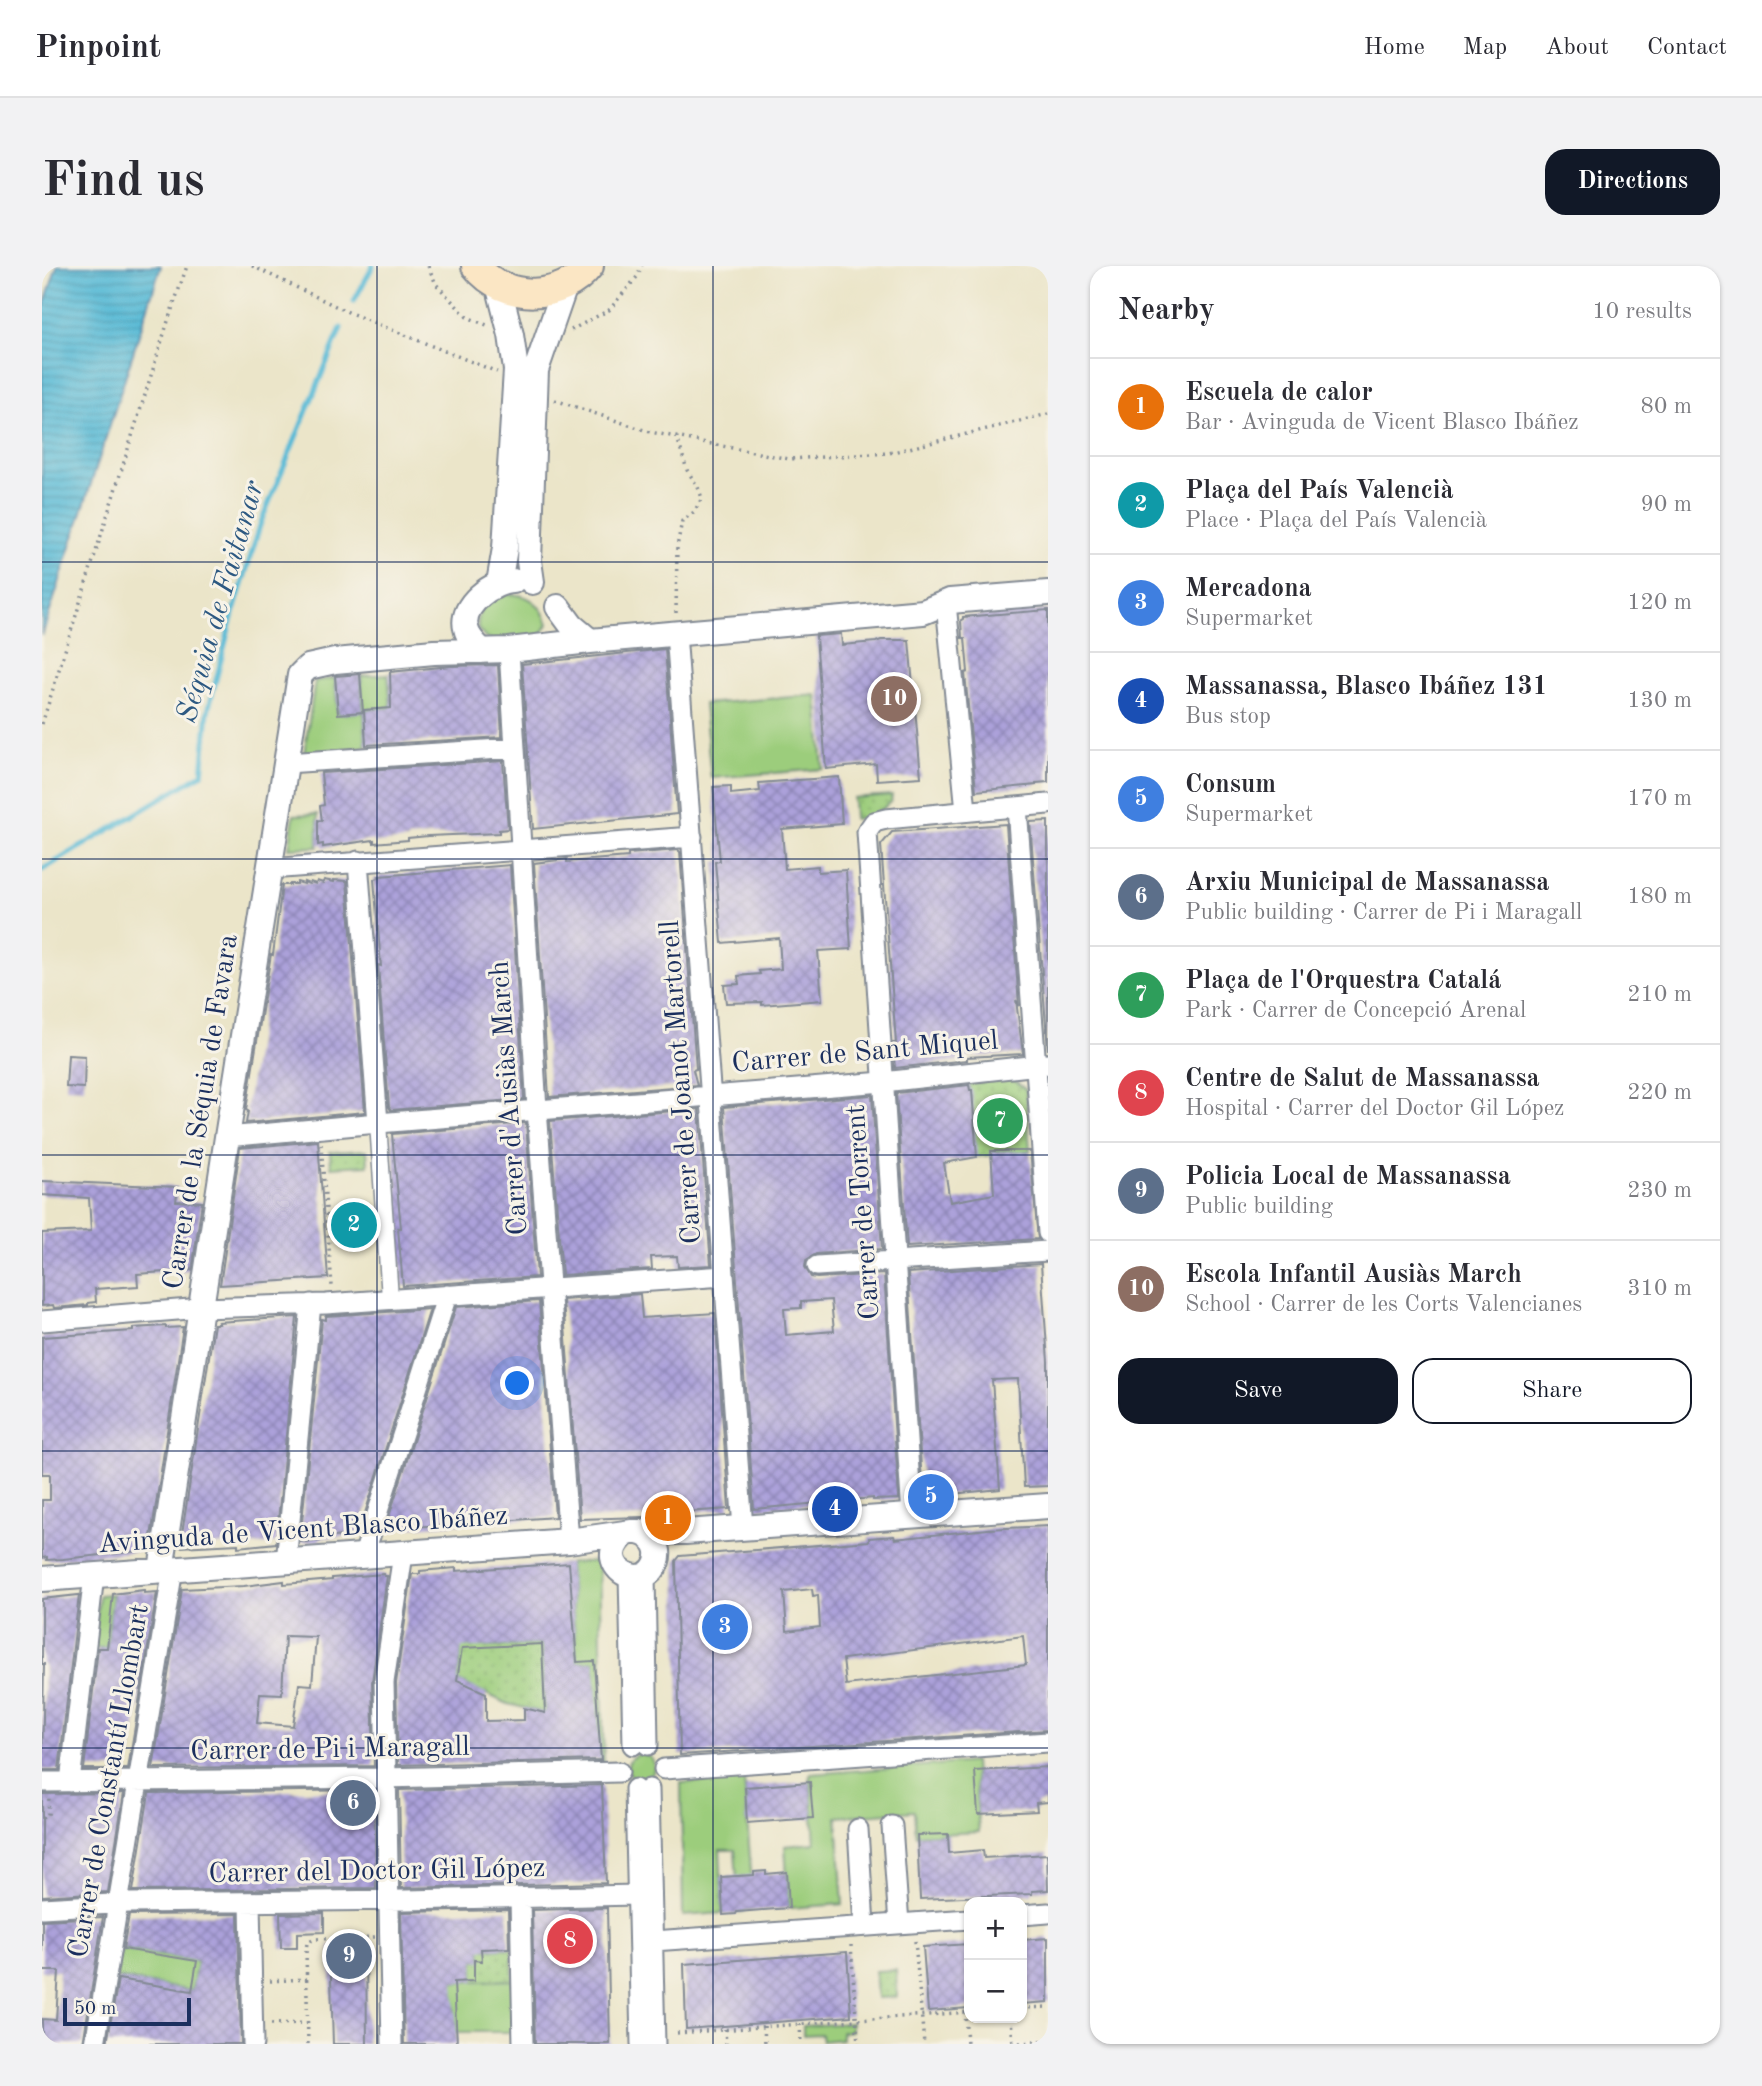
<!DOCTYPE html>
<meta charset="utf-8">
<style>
:root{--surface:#fff;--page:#f2f2f3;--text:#2b2b33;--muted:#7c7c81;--line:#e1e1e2;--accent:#111827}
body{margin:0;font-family:"Old Standard TT",serif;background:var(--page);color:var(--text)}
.controls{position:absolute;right:21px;bottom:21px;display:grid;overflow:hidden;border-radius:14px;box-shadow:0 2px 5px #0004}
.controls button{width:63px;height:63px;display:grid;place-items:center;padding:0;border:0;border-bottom:2px solid var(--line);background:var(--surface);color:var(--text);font:35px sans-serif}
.scale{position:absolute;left:21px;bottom:18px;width:128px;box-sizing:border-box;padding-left:7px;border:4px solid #1b2f5e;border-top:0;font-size:19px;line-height:24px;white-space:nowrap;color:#1b2f5e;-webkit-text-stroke:5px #f7f3e8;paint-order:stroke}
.you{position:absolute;left:476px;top:1118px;width:24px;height:24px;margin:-18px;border:5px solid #fff;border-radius:50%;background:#1a73e8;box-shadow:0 0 0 10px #1a73e833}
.badge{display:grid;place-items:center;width:46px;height:46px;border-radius:50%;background:var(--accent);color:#fff;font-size:23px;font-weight:700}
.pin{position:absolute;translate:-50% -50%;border:4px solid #fff;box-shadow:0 2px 7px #0006}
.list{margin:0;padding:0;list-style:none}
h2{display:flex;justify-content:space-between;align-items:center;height:91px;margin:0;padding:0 28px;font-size:30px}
h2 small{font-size:23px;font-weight:400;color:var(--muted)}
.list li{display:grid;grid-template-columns:46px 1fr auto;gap:21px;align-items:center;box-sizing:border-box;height:98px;padding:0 28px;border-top:2px solid var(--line)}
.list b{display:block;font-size:26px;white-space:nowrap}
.list p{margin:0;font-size:23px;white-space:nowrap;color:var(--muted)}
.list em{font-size:23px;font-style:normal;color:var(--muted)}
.actions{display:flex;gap:14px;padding:21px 28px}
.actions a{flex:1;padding:16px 0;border:2px solid var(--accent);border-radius:21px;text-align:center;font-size:24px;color:var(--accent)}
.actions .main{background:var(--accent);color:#fff}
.map{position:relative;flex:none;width:1006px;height:1778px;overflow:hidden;border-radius:21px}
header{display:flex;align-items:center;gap:42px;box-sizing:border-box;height:98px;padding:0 35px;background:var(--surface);border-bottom:2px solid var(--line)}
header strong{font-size:33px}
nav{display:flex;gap:38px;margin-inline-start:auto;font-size:24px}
.intro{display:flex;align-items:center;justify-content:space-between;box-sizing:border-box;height:168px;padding:0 42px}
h1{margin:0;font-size:49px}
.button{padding:18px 32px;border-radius:21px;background:var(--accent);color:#fff;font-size:24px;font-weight:700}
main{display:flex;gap:42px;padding:0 42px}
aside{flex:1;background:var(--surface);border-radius:21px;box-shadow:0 2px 5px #0004}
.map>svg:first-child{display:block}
.grass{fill:#9ccd7c;stroke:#5c7e6d;stroke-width:2}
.park{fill:url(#park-dots);stroke:#5c7e6d;stroke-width:2}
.water{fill:url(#water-rules);stroke:#39749a;stroke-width:2}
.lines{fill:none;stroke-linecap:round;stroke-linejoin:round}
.stream{stroke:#57bad6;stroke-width:5}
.building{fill:url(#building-cross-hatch);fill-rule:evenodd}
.pedestrian-casing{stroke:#838a94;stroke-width:19}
.minor-casing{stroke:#838a94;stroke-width:23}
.tertiary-casing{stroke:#838a94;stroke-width:28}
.secondary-casing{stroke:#838a94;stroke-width:32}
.path{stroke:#838a94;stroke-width:3.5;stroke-dasharray:2 5;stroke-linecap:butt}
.pedestrian{stroke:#fff;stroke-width:16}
.minor{stroke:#fff;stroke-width:19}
.tertiary{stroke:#fff;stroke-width:24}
.secondary{stroke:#fbe6c4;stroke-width:28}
.grid{fill:none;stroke:#1b2f5e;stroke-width:2;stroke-opacity:0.55}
.labels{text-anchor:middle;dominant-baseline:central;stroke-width:6;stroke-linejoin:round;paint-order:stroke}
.street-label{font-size:28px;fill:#1b2f5e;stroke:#f7f3e8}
.water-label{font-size:30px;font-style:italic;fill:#2d5982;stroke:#f7f3e8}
</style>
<header>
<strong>Pinpoint</strong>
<nav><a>Home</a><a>Map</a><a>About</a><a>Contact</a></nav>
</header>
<div class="intro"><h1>Find us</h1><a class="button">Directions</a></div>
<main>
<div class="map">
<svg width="1006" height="1778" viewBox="0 0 1006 1778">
<defs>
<pattern id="park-dots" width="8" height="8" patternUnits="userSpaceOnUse" patternTransform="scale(1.75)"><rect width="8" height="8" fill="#9ccd7c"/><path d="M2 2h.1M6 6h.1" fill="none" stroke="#86b06e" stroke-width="1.8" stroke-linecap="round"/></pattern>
<pattern id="water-rules" width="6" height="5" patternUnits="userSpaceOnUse" patternTransform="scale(1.75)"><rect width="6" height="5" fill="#57bad6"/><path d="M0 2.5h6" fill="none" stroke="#4798b1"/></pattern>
<pattern id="building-cross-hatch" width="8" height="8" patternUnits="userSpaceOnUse" patternTransform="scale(1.75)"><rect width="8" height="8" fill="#aca1da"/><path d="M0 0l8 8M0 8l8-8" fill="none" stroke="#8b84b4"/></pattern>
</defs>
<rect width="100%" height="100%" fill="#f7f3e8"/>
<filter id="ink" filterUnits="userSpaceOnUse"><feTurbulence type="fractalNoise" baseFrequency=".0143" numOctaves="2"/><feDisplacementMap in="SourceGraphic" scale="14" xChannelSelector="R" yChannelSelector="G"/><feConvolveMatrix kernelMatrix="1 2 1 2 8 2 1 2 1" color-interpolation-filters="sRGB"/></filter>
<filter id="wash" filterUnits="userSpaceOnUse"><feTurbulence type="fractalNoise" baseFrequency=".00686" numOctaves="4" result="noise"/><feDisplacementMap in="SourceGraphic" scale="28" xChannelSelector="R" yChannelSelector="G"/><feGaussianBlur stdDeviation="1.57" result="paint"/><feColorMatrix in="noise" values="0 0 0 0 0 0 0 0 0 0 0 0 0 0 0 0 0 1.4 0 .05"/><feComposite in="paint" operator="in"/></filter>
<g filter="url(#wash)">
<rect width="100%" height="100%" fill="#ebe5c9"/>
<path class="grass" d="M 465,328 C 487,328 499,337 506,358 L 500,368 L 454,376 L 443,372 L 436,363 C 434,342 448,335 465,328 Z
M 346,408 L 349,442 L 321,444 L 319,410 Z
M 293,412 L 296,448 L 322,446 L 324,481 L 262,488 L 273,415 Z
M 775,429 L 781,503 L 669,512 L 662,438 Z
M 276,548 L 276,581 L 247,582 L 252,549 Z
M 557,1295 L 562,1501 L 559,1501 L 552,1395 L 535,1396 L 527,1297 Z
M 71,1328 L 65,1382 L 52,1382 L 57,1329 Z
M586 1501a13 13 0 1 1 26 0a13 13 0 1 1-26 0Z
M 932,1496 L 937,1566 L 874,1569 L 872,1545 L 795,1551 L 801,1638 L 747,1642 L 743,1580 L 773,1577 L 768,1508 Z
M 702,1513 L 712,1644 L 697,1646 L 693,1584 L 678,1584 L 681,1647 L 641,1650 L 639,1517 Z
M 79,1683 L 155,1695 L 150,1725 L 74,1712 Z
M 471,1714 L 472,1766 L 414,1766 L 411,1716 Z
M 809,1757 L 809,1765 L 799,1766 L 800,1773 L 780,1775 L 779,1768 L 761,1769 L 761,1760 Z"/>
<path class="park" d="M 850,529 L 849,535 L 832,551 L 812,553 L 811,532 Z
M 970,812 L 984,824 L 988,885 L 933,891 L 927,818 Z
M 325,884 L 326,899 L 289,901 L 288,886 Z
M 417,1378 L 449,1381 L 500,1378 L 503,1447 L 466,1438 L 412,1413 C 419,1401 420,1391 417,1378 Z
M 439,1677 L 443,1683 L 470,1682 L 471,1714 L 432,1715 L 432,1694 L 440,1694 Z
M 854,1704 L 855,1731 L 835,1732 L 833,1705 Z"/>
<path class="water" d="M 15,0 L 119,0 L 0,370 L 0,46 Z"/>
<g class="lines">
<path class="stream" d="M 312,35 L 331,0
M 0,604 L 160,508 L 166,445 L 189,355 L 219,256 L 299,62"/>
</g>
<g id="blocks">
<path class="building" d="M 1006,344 L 1006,516 L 994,517 L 994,519 L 934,525 L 923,407 L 926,406 L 923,372 L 920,372 L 919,354 L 921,353 L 921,351 Z
M 799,368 L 800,379 L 834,376 L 839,374 L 867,374 L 879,511 L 835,514 L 834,498 L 784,503 L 774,370 Z
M 623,383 L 635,548 L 491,563 L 480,398 Z
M 456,399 L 460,471 L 324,479 L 322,444 L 349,442 L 348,406 L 409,400 Z
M 318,408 L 321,446 L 296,448 L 293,410 Z
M 461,495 L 466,563 L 457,564 L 457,567 L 386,570 L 366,572 L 366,574 L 332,577 L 332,574 L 281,581 L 281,578 L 276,579 L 276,554 L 280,555 L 278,540 L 282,539 L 279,507 Z
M 797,511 L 800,558 L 740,563 L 743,603 L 776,600 L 776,606 L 804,604 L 809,683 L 776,685 L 780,734 L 720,739 L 720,736 L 684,737 L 682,719 L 697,718 L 696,710 L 718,708 L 717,705 L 739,703 L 737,672 L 680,677 L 673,596 L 678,595 L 671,521 L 689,520 L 689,528 L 718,525 L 717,517 Z
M 1006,555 L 1006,784 L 988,556 Z
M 964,558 L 977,740 L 974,734 L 981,788 L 925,791 L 925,794 L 853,802 L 851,777 L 854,777 L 839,579 L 850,566 Z
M 636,584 L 638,586 L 654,803 L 651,804 L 655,819 L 507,831 L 492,597 L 525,593 L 525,596 L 586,591 L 586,588 Z
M 468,599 L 482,833 L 349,844 L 347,841 L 336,699 L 339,700 L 332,613 L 338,612 L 337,610 Z
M 282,614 L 292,616 L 292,614 L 305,615 L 323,846 L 204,857 L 206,845 L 204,844 L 229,688 L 231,689 L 240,619 L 248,619 L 248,618 L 255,618 L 255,616 L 262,618 L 262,616 L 267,618 L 268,616 L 274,618 L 275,615 L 281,617 Z
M 26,789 L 43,790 L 42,822 L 24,821 Z
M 927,819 L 928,824 L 930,824 L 935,891 L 902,897 L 908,936 L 952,928 L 949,885 L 988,885 L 996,973 L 865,981 L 854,827 Z
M 830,829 L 840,983 L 774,988 L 764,994 L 763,1001 L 769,1011 L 775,1012 L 842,1008 L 857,1233 L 831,1234 L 831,1232 L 712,1243 L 682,841 ZM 789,1034 L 792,1065 L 744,1069 L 742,1043 L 759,1042 L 759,1036 Z
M 657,843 L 669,999 L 636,1001 L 635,990 L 609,991 L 610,1003 L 520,1009 L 508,855 Z
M 484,857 L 495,1011 L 361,1020 L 356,962 L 359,962 L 350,868 Z
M 276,875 L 286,1012 L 178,1019 L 198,882 Z
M 0,915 L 136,921 L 134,935 L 160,936 L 150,1004 L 95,1008 L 96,1020 L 53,1023 L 54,1036 L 46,1037 L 46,1039 L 12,1042 L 11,1039 L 0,1040 L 0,967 L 49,965 L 47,932 L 0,929 Z
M 999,998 L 1006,1096 L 1006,1220 L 982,1221 L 976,1113 L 950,1114 L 958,1223 L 881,1231 L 866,1007 Z
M 598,1028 L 600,1052 L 673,1047 L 687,1243 L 630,1247 L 631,1250 L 538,1253 L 521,1034 Z
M 497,1035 L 513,1251 L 343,1263 L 414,1041 Z
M 388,1043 L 316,1269 L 278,1272 L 278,1275 L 258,1276 L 280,1053 L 284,1054 L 284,1050 Z
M 255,1051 L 234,1277 L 196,1281 L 196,1278 L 138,1281 L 172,1058 L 177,1058 L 176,1056 Z
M 124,1060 L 124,1062 L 141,1061 L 107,1284 L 21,1293 L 5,1294 L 5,1291 L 0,1292 L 0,1234 L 8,1234 L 8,1208 L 0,1208 L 0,1071 L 91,1065 L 91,1062 Z
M 1006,1260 L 1006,1464 L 638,1489 L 634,1295 L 638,1290 L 827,1275 L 827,1272 L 852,1270 L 853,1273 L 946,1263 ZM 770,1323 L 771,1330 L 776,1329 L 778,1361 L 745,1365 L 742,1326 ZM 981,1370 L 984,1399 L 804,1419 L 801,1393 Z
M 527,1297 L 535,1396 L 552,1395 L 559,1494 L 356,1499 L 354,1417 L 370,1308 L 378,1308 L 378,1305 L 414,1302 L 414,1305 ZM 500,1378 L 503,1447 L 482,1442 L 482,1454 L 444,1455 L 444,1427 L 415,1414 L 420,1382 Z
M 342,1308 L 342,1310 L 345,1310 L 330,1416 L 332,1500 L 111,1502 L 140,1323 L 202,1320 L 242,1315 L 242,1318 L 267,1316 L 290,1314 L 290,1312 ZM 243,1370 L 274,1371 L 270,1419 L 257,1418 L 251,1460 L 215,1457 L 218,1427 L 240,1428 Z
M 102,1324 L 102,1327 L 115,1326 L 86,1503 L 42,1503 L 56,1382 L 65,1382 L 71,1328 Z
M 37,1329 L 17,1504 L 0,1504 L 2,1398 L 0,1398 L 0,1333 Z
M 1006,1501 L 1006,1536 L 994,1537 L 995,1545 L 936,1548 L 933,1505 Z
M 768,1516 L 771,1552 L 705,1557 L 703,1521 Z
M 560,1519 L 564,1617 L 359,1622 L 357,1524 Z
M 332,1524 L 334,1622 L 91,1625 L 107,1527 Z
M 82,1527 L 66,1626 L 0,1630 L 0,1528 Z
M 906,1568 L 907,1587 L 941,1584 L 942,1592 L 1005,1588 L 1006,1624 L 990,1625 L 990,1628 L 878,1633 L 875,1569 Z
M 724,1605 L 724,1608 L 745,1606 L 747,1642 L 695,1646 L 694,1648 L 681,1649 L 679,1611 L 712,1609 L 712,1606 Z
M 565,1642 L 568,1778 L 493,1778 L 490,1644 Z
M 466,1644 L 467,1682 L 439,1683 L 440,1695 L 432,1694 L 432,1715 L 412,1716 L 415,1778 L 362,1778 L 359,1646 Z
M 282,1647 L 282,1666 L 255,1667 L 255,1682 L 239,1682 L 238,1648 Z
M 196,1648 L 199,1778 L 65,1778 L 76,1713 L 150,1725 L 155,1695 L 81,1683 L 87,1649 Z
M 61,1651 L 41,1778 L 0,1778 L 0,1753 L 14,1754 L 17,1705 L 0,1705 L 0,1654 Z
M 1006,1672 L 1006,1736 L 980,1738 L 980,1674 Z
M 324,1678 L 325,1778 L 291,1778 L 288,1679 Z
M 927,1678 L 927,1742 L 886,1745 L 881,1681 Z
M 805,1686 L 809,1750 L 644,1763 L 642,1698 Z"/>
</g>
</g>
<g filter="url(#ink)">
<use href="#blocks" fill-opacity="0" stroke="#838a94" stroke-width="2"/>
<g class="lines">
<g class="pedestrian-casing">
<path id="pedestrian" d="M 336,857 L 348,1032"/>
</g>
<g class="minor-casing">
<path id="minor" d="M 904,337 L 924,545
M 634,367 L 701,1262
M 467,384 L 495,843 L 527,1275
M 244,497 L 473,482
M 975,541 L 1006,967
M 316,595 L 336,857
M 228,603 L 650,571
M 185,871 L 336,857 L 841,816 L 1006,798
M 775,1000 L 1006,985
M 0,1055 L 160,1042 L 284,1038 L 682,1010
M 870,1250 L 825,566 L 832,556 L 844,553 L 1006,538
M 322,1289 L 405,1029
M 244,1296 L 269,1038
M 603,1309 L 606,1479
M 587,1310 L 591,1479
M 622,1503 L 1006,1476
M 0,1516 L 343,1512 L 577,1506
M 28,1516 L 52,1309
M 593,1523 L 599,1778
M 607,1523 L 613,1778
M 850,1560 L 857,1658
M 816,1563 L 822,1660
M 478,1632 L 481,1778
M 208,1636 L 211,1778
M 0,1642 L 87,1637 L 364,1634 L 595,1629
M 980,1649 L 1006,1647
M 611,1675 L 927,1653
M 53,1778 L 131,1303
M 350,1778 L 342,1416 L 361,1288"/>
</g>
<g class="tertiary-casing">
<path id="tertiary" d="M 456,18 L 469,69 L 474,104 L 463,282 L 457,317
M 490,316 L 487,295 L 494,104 L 523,20
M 516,341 L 530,360 L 548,375 L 881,346 L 908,335 L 1006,327
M 440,385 C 434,379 426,372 424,362 C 418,339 451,315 471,315
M 584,1267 C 577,1273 570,1281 571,1291 C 572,1298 577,1305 584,1308 C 613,1323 633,1275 596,1266
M 119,1304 L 185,871 L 258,409 L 266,401 L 293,395 L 392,386 L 467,384 L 548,375
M 0,1313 L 527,1275 L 590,1266 L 643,1266 L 1006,1240"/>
</g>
<g class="secondary-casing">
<path id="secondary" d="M 434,0 C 462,36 520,35 547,0"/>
</g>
<path class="path" d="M 210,0 L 308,47 L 455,106
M 386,0 L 394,18 L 425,51 L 447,60
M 529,64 L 567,44 L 595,11 L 600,0
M 513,134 L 608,166 L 747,193 L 847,187 L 1006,148
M 634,347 L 635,281 L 640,255 L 652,246 L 660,232 L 656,221 L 645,204 L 635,171
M 0,458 L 127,52 L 145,0
M 279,878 L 290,1020
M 0,1552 L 6,1549 L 7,1531
M 873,1675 L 882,1778
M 809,1679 L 816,1778
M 228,1715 L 265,1713
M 980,1742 L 1006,1741
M 923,1746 L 925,1778
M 969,1752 L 971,1778
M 229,1758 L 265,1757
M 758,1758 L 759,1778
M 722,1760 L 723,1778
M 683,1763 L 684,1778
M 635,1767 L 927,1746
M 266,1778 L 264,1684 L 265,1677 L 273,1673 L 333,1671
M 963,1778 L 1006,1775"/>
<use href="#pedestrian" class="pedestrian"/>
<use href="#minor" class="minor"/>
<use href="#tertiary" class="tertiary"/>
<use href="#secondary" class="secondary"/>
</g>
</g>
<path class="grid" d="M 335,0 L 335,1778M 671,0 L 671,1778M 0,296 L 1006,296M 0,593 L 1006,593M 0,889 L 1006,889M 0,1185 L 1006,1185M 0,1482 L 1006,1482"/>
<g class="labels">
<g class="street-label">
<text transform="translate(823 787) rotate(-5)">Carrer de Sant Miquel</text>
<text transform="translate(640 816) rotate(-94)">Carrer de Joanot Martorell</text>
<text transform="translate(468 832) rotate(-94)">Carrer d'Ausiàs March</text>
<text transform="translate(160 846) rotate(-81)">Carrer de la Séquia de Favara</text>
<text transform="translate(822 946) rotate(-94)">Carrer de Torrent</text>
<text transform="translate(261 1265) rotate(-4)">Avinguda de Vicent Blasco Ibáñez</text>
<text transform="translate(288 1484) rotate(-1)">Carrer de Pi i Maragall</text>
<text transform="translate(68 1515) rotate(-80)">Carrer de Constantí Llombart</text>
<text transform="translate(335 1606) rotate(-1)">Carrer del Doctor Gil López</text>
</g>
<g class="water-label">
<text transform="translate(179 336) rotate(-74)">Séquia de Faitanar</text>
</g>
</g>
</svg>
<div class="controls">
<button>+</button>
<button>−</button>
</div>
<div class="scale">50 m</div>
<div class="you"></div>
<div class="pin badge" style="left:626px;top:1252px;background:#e8710a">1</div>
<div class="pin badge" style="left:312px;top:959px;background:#0f9aa8">2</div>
<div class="pin badge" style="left:683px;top:1361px;background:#3f7fe0">3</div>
<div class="pin badge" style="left:793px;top:1243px;background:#1a4fb4">4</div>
<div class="pin badge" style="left:889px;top:1231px;background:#3f7fe0">5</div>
<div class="pin badge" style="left:311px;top:1537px;background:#5c6f8a">6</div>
<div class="pin badge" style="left:958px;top:855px;background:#2e9e5b">7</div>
<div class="pin badge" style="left:528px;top:1675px;background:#e0444e">8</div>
<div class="pin badge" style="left:307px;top:1690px;background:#5c6f8a">9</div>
<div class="pin badge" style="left:852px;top:433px;background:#8d6e63">10</div>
</div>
<aside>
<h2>Nearby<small>10 results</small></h2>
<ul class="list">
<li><span class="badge" style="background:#e8710a">1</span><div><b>Escuela de calor</b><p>Bar · Avinguda de Vicent Blasco Ibáñez</p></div><em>80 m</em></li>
<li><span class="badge" style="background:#0f9aa8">2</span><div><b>Plaça del País Valencià</b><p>Place · Plaça del País Valencià</p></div><em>90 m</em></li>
<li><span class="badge" style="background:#3f7fe0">3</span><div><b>Mercadona</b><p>Supermarket</p></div><em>120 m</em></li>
<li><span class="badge" style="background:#1a4fb4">4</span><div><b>Massanassa, Blasco Ibáñez 131</b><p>Bus stop</p></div><em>130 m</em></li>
<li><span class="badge" style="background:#3f7fe0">5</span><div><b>Consum</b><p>Supermarket</p></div><em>170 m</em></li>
<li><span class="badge" style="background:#5c6f8a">6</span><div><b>Arxiu Municipal de Massanassa</b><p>Public building · Carrer de Pi i Maragall</p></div><em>180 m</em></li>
<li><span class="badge" style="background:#2e9e5b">7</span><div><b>Plaça de l'Orquestra Catalá</b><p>Park · Carrer de Concepció Arenal</p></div><em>210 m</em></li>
<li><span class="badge" style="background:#e0444e">8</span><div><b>Centre de Salut de Massanassa</b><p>Hospital · Carrer del Doctor Gil López</p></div><em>220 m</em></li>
<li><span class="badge" style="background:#5c6f8a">9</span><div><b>Policia Local de Massanassa</b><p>Public building</p></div><em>230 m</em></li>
<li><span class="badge" style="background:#8d6e63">10</span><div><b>Escola Infantil Ausiàs March</b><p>School · Carrer de les Corts Valencianes</p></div><em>310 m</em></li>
</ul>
<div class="actions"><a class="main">Save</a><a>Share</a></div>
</aside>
</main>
